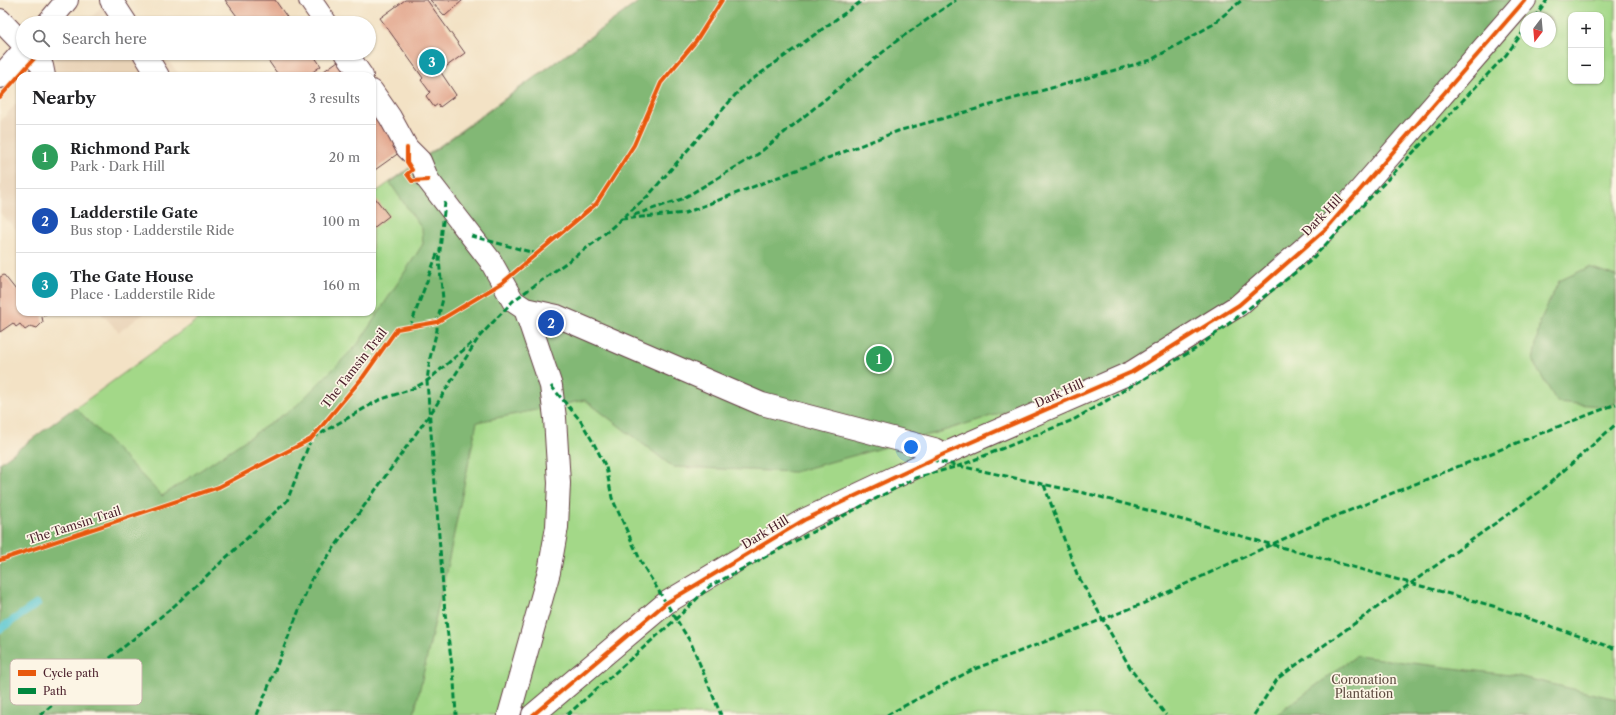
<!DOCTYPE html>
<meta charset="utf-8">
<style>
:root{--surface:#fff;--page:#f6f6f6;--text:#202124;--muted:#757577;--line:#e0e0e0;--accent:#b5179e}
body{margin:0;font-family:"Libre Caslon Text",serif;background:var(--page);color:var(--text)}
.controls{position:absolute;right:12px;top:12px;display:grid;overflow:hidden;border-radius:8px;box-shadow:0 1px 3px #0004}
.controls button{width:36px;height:36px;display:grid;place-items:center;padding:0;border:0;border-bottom:1px solid var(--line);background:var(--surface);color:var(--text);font:20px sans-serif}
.compass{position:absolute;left:1520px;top:12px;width:36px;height:36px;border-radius:50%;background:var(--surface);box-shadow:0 1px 3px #0004;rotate:196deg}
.you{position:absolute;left:911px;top:447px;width:14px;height:14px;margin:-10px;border:3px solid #fff;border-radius:50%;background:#1a73e8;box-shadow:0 0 0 6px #1a73e833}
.badge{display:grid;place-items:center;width:26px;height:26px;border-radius:50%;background:var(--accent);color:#fff;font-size:13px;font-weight:700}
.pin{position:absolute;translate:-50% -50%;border:2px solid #fff;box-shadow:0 1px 4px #0006}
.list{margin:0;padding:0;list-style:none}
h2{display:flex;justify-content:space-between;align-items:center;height:52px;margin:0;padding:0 16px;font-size:17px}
h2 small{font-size:13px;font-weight:400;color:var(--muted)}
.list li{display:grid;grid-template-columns:26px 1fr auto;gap:12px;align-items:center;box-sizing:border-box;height:64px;padding:0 16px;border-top:1px solid var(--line)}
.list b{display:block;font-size:15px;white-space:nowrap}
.list p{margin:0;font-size:13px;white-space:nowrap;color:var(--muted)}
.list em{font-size:13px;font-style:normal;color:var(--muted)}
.icon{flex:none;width:22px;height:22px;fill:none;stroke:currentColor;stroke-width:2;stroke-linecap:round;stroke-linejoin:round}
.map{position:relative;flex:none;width:1616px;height:715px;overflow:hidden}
.search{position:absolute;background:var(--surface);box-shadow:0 1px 3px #0004;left:16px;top:16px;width:360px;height:44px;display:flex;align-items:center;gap:10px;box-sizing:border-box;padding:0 14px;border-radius:22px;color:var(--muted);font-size:15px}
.panel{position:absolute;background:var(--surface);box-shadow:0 1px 3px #0004;left:16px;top:72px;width:360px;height:244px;border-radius:12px}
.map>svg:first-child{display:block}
.built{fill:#e9d3b7}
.green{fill:#a3d888;stroke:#767c5a;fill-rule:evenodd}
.forest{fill:#82b874;stroke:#666c50}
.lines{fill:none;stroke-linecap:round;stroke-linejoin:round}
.stream{stroke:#59c6d0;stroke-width:8}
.building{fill:#e4aa92}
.minor-casing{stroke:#633c42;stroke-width:24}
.major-casing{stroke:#633c42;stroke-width:24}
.minor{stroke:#fff;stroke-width:22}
.major{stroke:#fff;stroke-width:22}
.quiet{stroke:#00873e;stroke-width:3;stroke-dasharray:6 3;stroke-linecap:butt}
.cycleway-casing{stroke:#fcf5e5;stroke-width:6}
.cycleway{stroke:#e8590c;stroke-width:4}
.labels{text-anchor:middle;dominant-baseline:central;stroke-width:3.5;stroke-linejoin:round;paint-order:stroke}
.street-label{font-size:12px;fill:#4a1f2b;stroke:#fcf5e5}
.park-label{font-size:12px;fill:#604d42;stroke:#fcf5e5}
.key{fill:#fcf5e5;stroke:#c7b5ad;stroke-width:1}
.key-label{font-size:11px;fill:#4a1f2b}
</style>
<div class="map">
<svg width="1616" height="715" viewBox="0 0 1616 715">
<rect width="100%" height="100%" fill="#fcf5e5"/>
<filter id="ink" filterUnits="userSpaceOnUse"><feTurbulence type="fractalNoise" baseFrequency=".025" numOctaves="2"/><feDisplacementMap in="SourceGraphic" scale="8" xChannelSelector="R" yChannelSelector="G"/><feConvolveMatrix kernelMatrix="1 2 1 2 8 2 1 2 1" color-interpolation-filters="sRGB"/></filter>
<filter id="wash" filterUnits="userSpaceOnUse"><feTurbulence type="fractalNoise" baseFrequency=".012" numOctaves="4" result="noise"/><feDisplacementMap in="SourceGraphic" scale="16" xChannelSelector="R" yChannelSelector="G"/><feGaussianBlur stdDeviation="0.9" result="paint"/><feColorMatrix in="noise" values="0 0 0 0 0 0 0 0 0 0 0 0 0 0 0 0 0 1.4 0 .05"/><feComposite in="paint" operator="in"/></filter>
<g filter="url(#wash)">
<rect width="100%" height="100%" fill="#f3e2c5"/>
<path class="built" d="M 107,0 L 135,23 L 87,23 Z
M 60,53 L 161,53 L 181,76 L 40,76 Z
M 20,99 L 20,233 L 0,213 L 0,122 Z
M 100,312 L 146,312 L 119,332 Z"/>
<path class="green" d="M 641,0 L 1616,0 L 1616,715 L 0,715 L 0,463 L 208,312 L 372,312 L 372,195 ZM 1571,15 L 1601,15 L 1601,81 L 1571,81 ZM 1526,18 L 1550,18 L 1550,42 L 1526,42 Z"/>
<path class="forest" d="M 641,0 L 1525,0 L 1327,228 L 1132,372 L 943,431 L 794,472 L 673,467 L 585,400 L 477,422 L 449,558 L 414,715 L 0,715 L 0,463 L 75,407 L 162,496 L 296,406 L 358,344 L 423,244 L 422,229 L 390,183 Z
M 1589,267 L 1616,276 L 1616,402 L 1609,407 L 1557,402 L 1533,362 L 1540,321 L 1559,281 Z
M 1356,656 L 1517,676 L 1616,699 L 1616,715 L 1276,715 Z"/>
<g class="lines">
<path class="stream" d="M 0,629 L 37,604"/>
</g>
<g id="blocks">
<path class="building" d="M 225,0 L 275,0 L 291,23 L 242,23 Z
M 405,0 L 427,0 L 465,53 L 440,71 L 456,95 L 440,107 L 438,104 L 434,107 L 426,96 L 430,92 L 421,80 L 423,78 L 380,18 Z
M 430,0 L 463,0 L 445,16 Z
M 263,53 L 312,53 L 321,66 L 307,76 L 279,76 Z
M 338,61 L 349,76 L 317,76 Z
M 378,117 L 403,150 L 372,172 L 372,122 Z
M 372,194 L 389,216 L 372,229 Z
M 4,275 L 16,290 L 20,287 L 20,312 L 49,312 L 42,317 L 43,322 L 37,328 L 31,326 L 25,330 L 20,324 L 16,327 L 13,323 L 0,332 L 0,277 Z"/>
</g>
</g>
<g filter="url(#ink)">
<use href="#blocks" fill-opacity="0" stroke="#633c42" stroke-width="1"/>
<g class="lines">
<g class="minor-casing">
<path id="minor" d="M 111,0 L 126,23
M 310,0 L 326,23
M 0,20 L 23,44
M 31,53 L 42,66 L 44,76
M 144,53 L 158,76
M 346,53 L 362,76
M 372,91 L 390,117 L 407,148 L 420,161 L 428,180 L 490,260 L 513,301 L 525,309 L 557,316 L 762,404 L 934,449 L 944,454
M 509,715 L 549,572 L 557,527 L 559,483 L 555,418 L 551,386 L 525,309
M 533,715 L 666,603 L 804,520 L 944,454 L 1132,372 L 1239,305 L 1327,228 L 1525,0"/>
</g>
<g class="major-casing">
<path id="major" d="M 48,23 L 67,0
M 0,77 L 23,51"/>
</g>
<use href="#minor" class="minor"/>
<use href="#major" class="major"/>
<path class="quiet" d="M 1534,18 L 1547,0
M 445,202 L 439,260 L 443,299 L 437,322 L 437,330 L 430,358 L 427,381 L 445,613 L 454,681 L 456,715
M 634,215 L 682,199 L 758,154 L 899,39 L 956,0
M 621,219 L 685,213 L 898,131 L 1151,60 L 1212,25 L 1242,0
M 471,236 L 538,254
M 410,327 L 437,254
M 551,386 L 580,420 L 593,442 L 606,467 L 612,498 L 642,564 L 691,643 L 721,715
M 932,460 L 1093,495 L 1493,606 L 1616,649
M 1044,485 L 1077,574 L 1132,671 L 1166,715
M 40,715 L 174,606 L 287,501 L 311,439 L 379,400 L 412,389 L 427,381 L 474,341
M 257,715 L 311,580 L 435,407 L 479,337 L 513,301 L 595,242 L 648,196 L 743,86 L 863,0
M 567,715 L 676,619 L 710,586 L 915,478 L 959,466 L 1073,420 L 1197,348 L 1309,262 L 1506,55 L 1526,28
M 887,715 L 972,670 L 1142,604 L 1316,524 L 1524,440 L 1616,404
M 1254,715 L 1278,678 L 1542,490 L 1616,424"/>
<g class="cycleway-casing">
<path id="cycleway" d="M 0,97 L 39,53
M 407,148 L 407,162 L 412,170 L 407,174 L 412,181 L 428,180
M 0,560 L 219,487 L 311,439 L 363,377 L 397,329 L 437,322 L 502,283 L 596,204 L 634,145 L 661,83 L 696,41 L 722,0
M 533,715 L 666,603 L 804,520 L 944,454 L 1132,372 L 1239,305 L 1327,228 L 1525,0"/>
</g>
<use href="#cycleway" class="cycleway"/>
</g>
</g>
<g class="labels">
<g class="street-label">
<text transform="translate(1322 215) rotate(-46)">Dark Hill</text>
<text transform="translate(354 368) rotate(-52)">The Tamsin Trail</text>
<text transform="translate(1059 393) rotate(-24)">Dark Hill</text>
<text transform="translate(74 525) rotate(-18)">The Tamsin Trail</text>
<text transform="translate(765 532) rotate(-31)">Dark Hill</text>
</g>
<g class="park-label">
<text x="1364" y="679">Coronation<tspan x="1364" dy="14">Plantation</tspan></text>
</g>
</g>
<rect x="10" y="659" width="132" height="46" rx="6" class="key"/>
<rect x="18" y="670" width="18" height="6" fill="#e8590c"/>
<rect x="18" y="688" width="18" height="6" fill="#00873e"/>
<g class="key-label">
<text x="43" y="677">Cycle path</text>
<text x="43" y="695">Path</text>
</g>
</svg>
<div class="controls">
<button>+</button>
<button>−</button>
</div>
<svg class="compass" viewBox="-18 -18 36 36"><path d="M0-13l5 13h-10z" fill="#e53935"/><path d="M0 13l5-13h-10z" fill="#757577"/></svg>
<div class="you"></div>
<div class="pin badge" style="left:879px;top:359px;background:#2e9e5b">1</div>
<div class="pin badge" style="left:551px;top:323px;background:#1a4fb4">2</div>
<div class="pin badge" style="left:432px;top:62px;background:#0f9aa8">3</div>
<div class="search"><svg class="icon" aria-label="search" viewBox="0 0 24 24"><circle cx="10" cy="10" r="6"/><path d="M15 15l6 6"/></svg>Search here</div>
<section class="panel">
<h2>Nearby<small>3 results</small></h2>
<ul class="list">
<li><span class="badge" style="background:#2e9e5b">1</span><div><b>Richmond Park</b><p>Park · Dark Hill</p></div><em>20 m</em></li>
<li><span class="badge" style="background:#1a4fb4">2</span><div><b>Ladderstile Gate</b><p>Bus stop · Ladderstile Ride</p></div><em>100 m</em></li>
<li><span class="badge" style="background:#0f9aa8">3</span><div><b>The Gate House</b><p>Place · Ladderstile Ride</p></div><em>160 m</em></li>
</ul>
</section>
</div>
